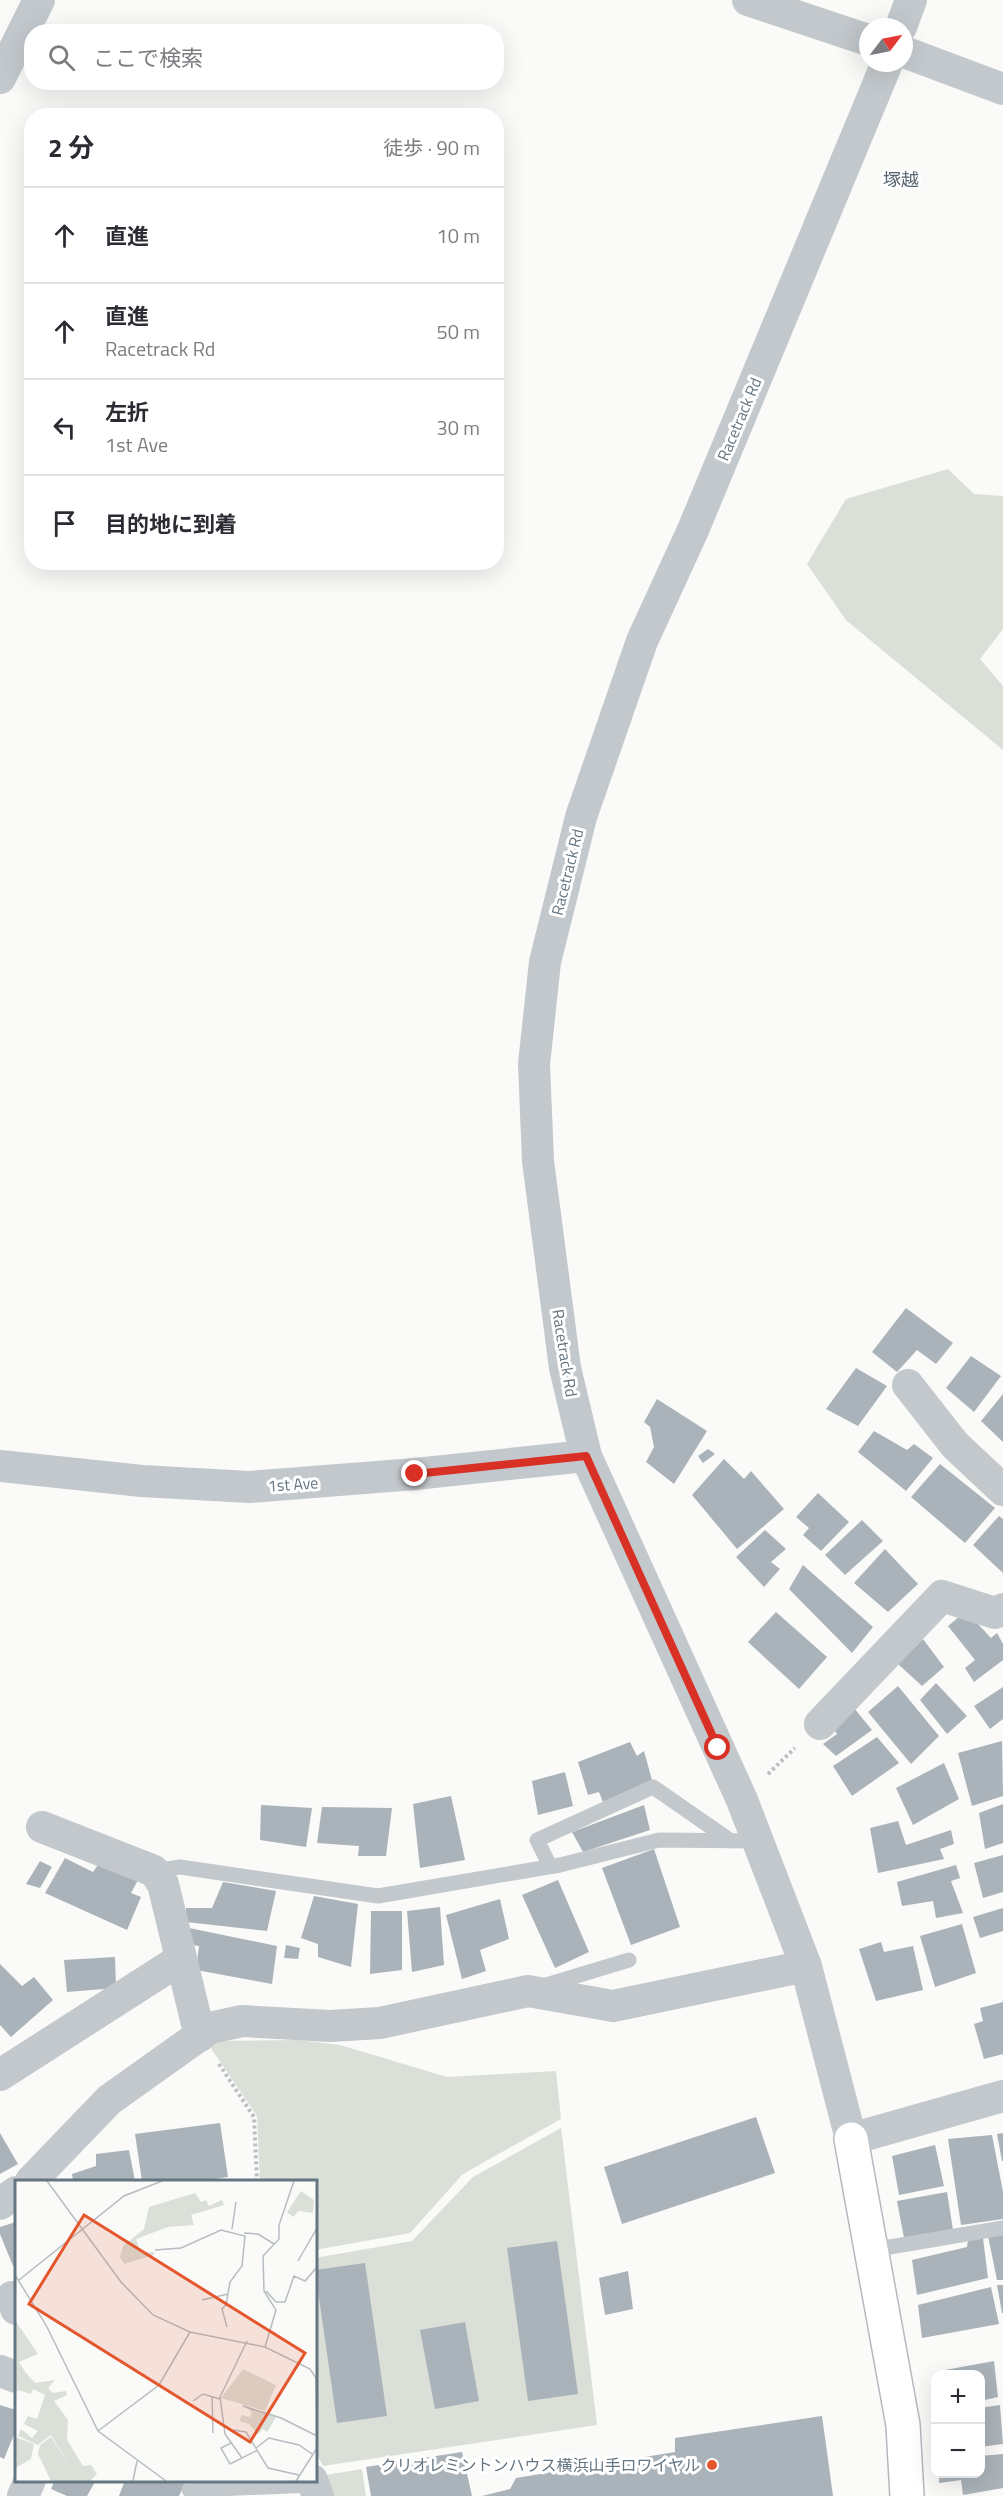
<!DOCTYPE html>
<html lang="ja">
<meta charset="utf-8">
<style>
:root{--surface:#fff;--page:#f7f7f7;--text:#2b2b33;--muted:#7c7c81;--line:#e1e1e2}
body{margin:0;font-family:"Titillium Web","Noto Sans JP",sans-serif;background:var(--page);color:var(--text)}
.controls{position:absolute;right:18px;bottom:18px;display:grid;overflow:hidden;border-radius:12px;box-shadow:0 6px 24px #0002}
.controls button{width:54px;height:54px;display:grid;place-items:center;padding:0;border:0;border-bottom:2px solid var(--line);background:var(--surface);color:var(--text);font:30px sans-serif}
.compass{position:absolute;left:859px;top:18px;width:54px;height:54px;border-radius:50%;background:var(--surface);box-shadow:0 6px 24px #0002;rotate:58deg}
.stop{position:absolute;width:18px;height:18px;margin:-14px;border:4px solid #d93025;border-radius:50%;background:#fff}
.stop.end{background:#d93025;border-color:#fff;box-shadow:0 2px 6px #0008}
.list{margin:0;padding:0;list-style:none}
h2{display:flex;justify-content:space-between;align-items:center;height:78px;margin:0;padding:0 24px;font-size:26px}
h2 small{font-size:20px;font-weight:400;color:var(--muted)}
.list li{display:grid;grid-template-columns:39px 1fr auto;gap:18px;align-items:center;box-sizing:border-box;height:96px;padding:0 24px;border-top:2px solid var(--line)}
.list b{display:block;font-size:22px;white-space:nowrap}
.list p{margin:0;font-size:20px;white-space:nowrap;color:var(--muted)}
.list em{font-size:20px;font-style:normal;color:var(--muted)}
.icon{flex:none;width:33px;height:33px;fill:none;stroke:currentColor;stroke-width:2;stroke-linecap:round;stroke-linejoin:round}
.map{position:relative;flex:none;width:1003px;height:2496px;overflow:hidden}
.search{position:absolute;background:var(--surface);box-shadow:0 6px 24px #0002;left:24px;top:24px;width:480px;height:66px;display:flex;align-items:center;gap:15px;box-sizing:border-box;padding:0 21px;border-radius:24px;color:var(--muted);font-size:22px}
.panel{position:absolute;background:var(--surface);box-shadow:0 6px 24px #0002;left:24px;top:108px;width:480px;height:462px;border-radius:24px}
.map>svg:first-child{display:block}
.green{fill:#dadfd7}
.building{fill:#aab3b9}
.lines{fill:none;stroke-linecap:round;stroke-linejoin:round}
.secondary-casing{stroke:#b3babf;stroke-width:36}
.path{stroke:#bbbfc2;stroke-width:4;stroke-dasharray:3 3;stroke-linecap:butt}
.lane{stroke:#c3c8cc;stroke-width:15}
.street{stroke:#c3c8cc;stroke-width:32}
.secondary{stroke:#fff;stroke-width:33}
.route{stroke:#d93025;stroke-width:8}
.poi-dot{fill:#e4572e;stroke:#fff;stroke-width:2}
.labels{text-anchor:middle;dominant-baseline:central;stroke-width:6;stroke-linejoin:round;paint-order:stroke}
.street-label{font-size:16px;fill:#657683;stroke:#fff}
.poi-label{font-size:16px;fill:#657683;stroke:#fff;text-anchor:end}
.neighbourhood-label{font-size:18px;fill:#57646e;stroke:#fff}
.inset-road{fill:none;stroke:#b5bdc2;stroke-width:1.5}
.view{fill:#e4572e;fill-opacity:0.15;stroke:#e4572e;stroke-width:3}
.inset-edge{fill:none;stroke:#657683;stroke-width:3}
</style>
<div class="map">
<svg width="1003" height="2496" viewBox="0 0 1003 2496">
<rect width="100%" height="100%" fill="#fafaf8"/>
<path class="green" d="M 948,469 L 974,494 L 1003,496 L 1003,629 L 980,659 L 1003,686 L 1003,750 L 846,620 L 807,564 L 846,499 Z
M 298,2040 L 340,2045 L 447,2077 L 556,2071 L 561,2119 L 463,2174 L 410,2233 L 315,2250 L 315,2181 L 260,2181 L 257,2116 L 206,2041 Z
M 561,2128 L 597,2425 L 323,2466 L 315,2451 L 315,2258 L 412,2241 L 473,2177 Z
M 362,2469 L 366,2496 L 331,2496 L 326,2475 Z"/>
<path class="building" d="M 906,1308 L 953,1343 L 936,1364 L 917,1350 L 897,1372 L 872,1352 Z
M 971,1356 L 1001,1376 L 974,1412 L 946,1388 Z
M 856,1368 L 887,1386 L 858,1426 L 826,1409 Z
M 1003,1394 L 1003,1442 L 981,1421 Z
M 657,1399 L 707,1431 L 674,1484 L 646,1462 L 654,1447 L 650,1427 L 644,1422 Z
M 874,1431 L 907,1450 L 914,1444 L 933,1458 L 906,1491 L 858,1452 Z
M 708,1449 L 715,1454 L 703,1463 L 698,1456 Z
M 724,1459 L 744,1479 L 751,1471 L 784,1509 L 737,1549 L 692,1495 Z
M 940,1464 L 995,1508 L 965,1543 L 911,1497 Z
M 818,1493 L 849,1522 L 821,1551 L 803,1535 L 809,1528 L 796,1517 Z
M 999,1516 L 1003,1519 L 1003,1573 L 973,1545 Z
M 862,1520 L 883,1541 L 845,1575 L 825,1555 Z
M 765,1530 L 786,1549 L 771,1562 L 780,1569 L 764,1587 L 736,1557 Z
M 885,1549 L 918,1584 L 888,1612 L 854,1583 Z
M 803,1565 L 873,1627 L 852,1653 L 789,1589 Z
M 966,1611 L 991,1638 L 997,1633 L 1003,1644 L 1003,1660 L 974,1682 L 965,1668 L 975,1660 L 948,1626 Z
M 776,1612 L 827,1657 L 799,1689 L 748,1642 Z
M 923,1639 L 944,1667 L 922,1686 L 898,1664 Z
M 936,1683 L 967,1716 L 947,1734 L 920,1700 Z
M 898,1686 L 939,1736 L 911,1764 L 868,1712 Z
M 1003,1687 L 1003,1719 L 990,1729 L 974,1706 Z
M 854,1708 L 872,1730 L 836,1756 L 823,1744 L 837,1734 L 829,1722 Z
M 877,1737 L 899,1763 L 852,1796 L 833,1766 Z
M 1002,1741 L 1003,1796 L 972,1806 L 958,1753 Z
M 630,1742 L 637,1756 L 644,1751 L 652,1780 L 603,1802 L 599,1792 L 588,1795 L 578,1762 Z
M 944,1763 L 959,1799 L 913,1825 L 896,1788 Z
M 565,1772 L 573,1806 L 538,1815 L 532,1781 Z
M 451,1796 L 465,1860 L 420,1868 L 413,1804 Z
M 1003,1804 L 1003,1843 L 985,1849 L 979,1813 Z
M 261,1805 L 312,1808 L 306,1847 L 260,1840 Z
M 644,1805 L 650,1830 L 583,1852 L 572,1832 Z
M 322,1807 L 392,1808 L 386,1856 L 358,1856 L 359,1846 L 317,1843 Z
M 898,1821 L 906,1845 L 951,1830 L 954,1844 L 940,1849 L 944,1859 L 878,1873 L 870,1828 Z
M 654,1849 L 680,1927 L 631,1945 L 602,1868 Z
M 1003,1855 L 1003,1892 L 983,1898 L 974,1863 Z
M 65,1858 L 93,1872 L 102,1859 L 138,1880 L 131,1893 L 141,1897 L 127,1930 L 45,1893 Z
M 40,1861 L 52,1867 L 40,1888 L 26,1884 Z
M 956,1865 L 960,1878 L 951,1881 L 963,1913 L 936,1918 L 933,1901 L 902,1906 L 897,1882 Z
M 558,1880 L 589,1952 L 555,1968 L 522,1895 Z
M 223,1882 L 276,1891 L 267,1931 L 186,1922 L 186,1908 L 212,1908 Z
M 314,1896 L 358,1904 L 351,1967 L 318,1957 L 318,1944 L 301,1938 Z
M 500,1899 L 509,1939 L 480,1950 L 486,1971 L 462,1979 L 446,1915 Z
M 440,1907 L 444,1965 L 412,1972 L 407,1911 Z
M 1003,1908 L 1003,1931 L 980,1938 L 973,1917 Z
M 371,1911 L 402,1911 L 402,1970 L 370,1974 Z
M 962,1924 L 976,1973 L 935,1987 L 920,1936 Z
M 189,1928 L 277,1946 L 272,1984 L 196,1970 L 199,1946 L 186,1944 Z
M 881,1942 L 884,1952 L 913,1946 L 923,1990 L 876,2001 L 859,1949 Z
M 286,1945 L 300,1948 L 298,1959 L 284,1958 Z
M 115,1957 L 116,1988 L 67,1992 L 64,1960 Z
M 0,1964 L 22,1986 L 34,1977 L 53,2000 L 11,2037 L 0,2025 Z
M 1003,2002 L 1003,2054 L 984,2059 L 974,2024 L 983,2021 L 980,2008 Z
M 756,2117 L 775,2173 L 622,2224 L 604,2167 Z
M 220,2123 L 228,2177 L 199,2181 L 142,2181 L 135,2134 Z
M 0,2133 L 18,2164 L 0,2174 Z
M 1003,2133 L 1003,2161 L 1002,2161 L 997,2134 Z
M 992,2135 L 1003,2192 L 1003,2219 L 961,2225 L 948,2139 Z
M 935,2145 L 944,2186 L 899,2195 L 892,2156 Z
M 129,2150 L 135,2181 L 73,2181 L 72,2174 L 96,2166 L 96,2154 Z
M 947,2192 L 953,2230 L 904,2238 L 897,2201 Z
M 16,2222 L 16,2265 L 13,2266 L 0,2234 L 0,2227 Z
M 1003,2233 L 1003,2280 L 997,2280 L 988,2236 Z
M 983,2238 L 988,2278 L 917,2295 L 912,2260 L 967,2247 L 968,2239 Z
M 557,2241 L 578,2394 L 528,2401 L 507,2248 Z
M 365,2263 L 387,2416 L 337,2423 L 315,2270 Z
M 628,2271 L 633,2309 L 605,2315 L 599,2278 Z
M 997,2285 L 1003,2285 L 1003,2313 L 1002,2313 Z
M 991,2287 L 999,2324 L 922,2338 L 918,2305 Z
M 465,2322 L 479,2401 L 435,2409 L 420,2330 Z
M 994,2361 L 998,2397 L 980,2401 L 980,2374 L 945,2374 L 945,2370 Z
M 0,2405 L 16,2410 L 16,2430 L 4,2459 L 0,2457 Z
M 1000,2405 L 1003,2444 L 980,2447 L 980,2408 Z
M 822,2416 L 833,2496 L 482,2496 L 510,2489 L 516,2478 L 675,2452 L 675,2438 Z
M 462,2452 L 472,2496 L 371,2496 L 366,2467 Z
M 1003,2454 L 1003,2488 L 963,2495 L 961,2480 L 939,2483 L 939,2474 L 980,2474 L 980,2456 Z
M 55,2480 L 96,2480 L 87,2496 L 67,2496 L 51,2489 Z
M 125,2480 L 182,2480 L 186,2481 L 179,2496 L 119,2496 Z"/>
<g class="lines">
<g class="secondary-casing">
<path id="secondary" d="M 851,2139 L 903,2425 L 907,2496"/>
</g>
<path class="path" d="M 768,1774 L 795,1748
M 219,2064 L 254,2117 L 257,2181"/>
<path class="lane" d="M 550,1866 L 537,1840 L 653,1787 L 731,1841
M 154,1871 L 180,1867 L 378,1896 L 560,1865 L 659,1840 L 758,1841
M 543,1986 L 629,1960
M 872,2250 L 1003,2228
M 189,2490 L 314,2485"/>
<path class="street" d="M 748,0 L 868,40
M 901,27 L 911,0
M 904,52 L 1003,89
M 887,63 L 693,530 L 642,641 L 581,817 L 545,962 L 534,1064 L 538,1161 L 565,1368 L 586,1456 L 742,1800 L 806,1966 L 851,2139 L 1003,2096
M 0,78 L 39,0
M 908,1385 L 955,1445 L 1003,1490
M 0,1466 L 142,1481 L 249,1487 L 415,1474 L 586,1456
M 820,1724 L 942,1596 L 995,1613 L 1003,1609
M 42,1827 L 154,1871 L 163,1884 L 200,2036
M 0,2075 L 181,1959
M 31,2181 L 109,2100 L 210,2028 L 242,2021 L 330,2026 L 380,2023 L 528,1991 L 613,2006 L 806,1966
M 0,2204 L 16,2192
M 12,2297 L 16,2309
M 0,2371 L 16,2377
M 312,2480 L 318,2496
M 23,2496 L 30,2480"/>
<use href="#secondary" class="secondary"/>
</g>
<g class="lines">
<path class="route" d="M 415,1474 L 586,1456 L 718,1748"/>
</g>
<circle class="poi-dot" cx="712" cy="2465" r="6"/>
<g class="labels">
<g class="street-label">
<text transform="translate(739 419) rotate(-67)">Racetrack Rd</text>
<text transform="translate(567 872) rotate(-76)">Racetrack Rd</text>
<text transform="translate(565 1353) rotate(81)">Racetrack Rd</text>
<text transform="translate(293 1484) rotate(-4)">1st Ave</text>
</g>
<g class="poi-label">
<text x="700" y="2465">クリオレミントンハウス横浜山手ロワイヤル</text>
</g>
<g class="neighbourhood-label">
<text x="901" y="179">塚越</text>
</g>
</g>
<g transform="translate(15 2180)">
<rect width="302" height="302" fill="#fafaf8"/>
<path d="M 286,11 L 299,20 L 298,33 L 284,31 L 278,37 L 272,32 ZM 180,13 L 186,22 L 191,20 L 194,26 L 207,20 L 209,25 L 176,35 L 179,45 L 153,47 L 121,59 L 126,73 L 139,72 L 139,75 L 109,84 L 105,77 L 108,66 L 129,49 L 134,27 ZM 0,140 L 23,174 L 4,182 L 11,193 L 20,203 L 40,200 L 33,208 L 38,213 L 51,211 L 52,215 L 39,221 L 53,240 L 52,260 L 68,286 L 76,285 L 82,294 L 75,301 L 36,301 L 23,274 L 25,265 L 36,257 L 55,286 L 36,255 L 23,265 L 3,256 L 6,249 L 17,258 L 23,251 L 9,244 L 13,236 L 22,239 L 30,215 L 18,209 L 16,214 L 3,210 L 0,216 ZM 228,189 L 261,205 L 250,231 L 206,218 ZM 229,226 L 261,237 L 252,252 L 248,249 L 243,254 L 234,244 L 224,241 L 227,235 L 235,237 L 237,232 ZM 0,257 L 19,264 L 16,279 L 0,288 Z" fill="#dadfd7"/>
<path class="inset-road" d="M 32,1 L 106,102 L 138,135 L 175,152 L 250,167 L 295,189 L 301,198 L 302,248M 217,49 L 221,22M 229,53 L 243,54 L 259,64M 140,70 L 166,68 L 206,50 L 230,56 L 227,86 L 215,102 L 211,125 L 207,129 L 212,147M 283,81 L 302,48M 0,95 L 31,145 L 83,251 L 151,301M 4,100 L 109,16 L 147,1M 251,111 L 261,122 L 270,122 L 279,96 L 290,101 L 302,87M 187,120 L 213,114M 250,167 L 261,130 L 249,111 L 248,76 L 264,59 L 264,45 L 279,1M 197,216 L 198,253M 178,221 L 188,214 L 205,219M 228,226 L 266,238 L 302,256M 218,250 L 231,252 L 253,288 L 284,295M 83,251 L 144,205 L 175,152M 216,263 L 206,268 L 215,284 L 243,270M 241,268 L 254,258 L 284,265 L 297,274M 227,278 L 210,254 L 205,217 L 232,161M 118,301 L 122,281M 281,301 L 302,268"/>
<path class="view" d="M 69,35 L 290,173 L 235,262 L 14,124 Z"/>
<rect width="302" height="302" class="inset-edge"/>
</g>
</svg>
<div class="controls">
<button>+</button>
<button>−</button>
</div>
<svg class="compass" viewBox="-18 -18 36 36"><path d="M0-13l5 13h-10z" fill="#e53935"/><path d="M0 13l5-13h-10z" fill="#7c7c81"/></svg>
<div class="stop" style="left:718px;top:1748px"></div>
<div class="stop end" style="left:415px;top:1474px"></div>
<div class="search"><svg class="icon" aria-label="search" viewBox="0 0 24 24"><circle cx="10" cy="10" r="6"/><path d="M15 15l6 6"/></svg>ここで検索</div>
<section class="panel">
<h2>2 分<small>徒歩 · 90 m</small></h2>
<ul class="list">
<li><svg class="icon" aria-label="ahead" viewBox="0 0 24 24"><path d="M12 20V5M6 11l6-6 6 6"/></svg><div><b>直進</b></div><em>10 m</em></li>
<li><svg class="icon" aria-label="ahead" viewBox="0 0 24 24"><path d="M12 20V5M6 11l6-6 6 6"/></svg><div><b>直進</b><p>Racetrack Rd</p></div><em>50 m</em></li>
<li><svg class="icon" aria-label="left" viewBox="0 0 24 24"><path d="M17 20v-9H6M10 6l-5 5 5 5"/></svg><div><b>左折</b><p>1st Ave</p></div><em>30 m</em></li>
<li><svg class="icon" aria-label="arrive" viewBox="0 0 24 24"><path d="M6 21V4h12l-3 4 3 4H6"/></svg><div><b>目的地に到着</b></div></li>
</ul>
</section>
</div>
